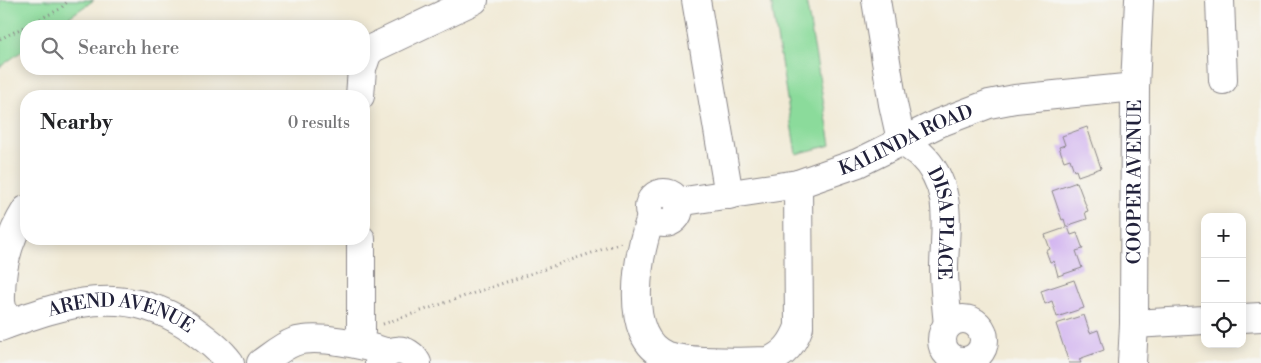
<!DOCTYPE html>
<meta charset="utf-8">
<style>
:root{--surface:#fff;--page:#f2f2f2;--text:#202124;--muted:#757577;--line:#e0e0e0}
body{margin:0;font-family:"Libre Bodoni",serif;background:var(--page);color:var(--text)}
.controls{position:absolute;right:15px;bottom:15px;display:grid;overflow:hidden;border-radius:10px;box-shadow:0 2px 12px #0003}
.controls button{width:45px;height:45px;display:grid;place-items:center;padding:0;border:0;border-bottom:1px solid var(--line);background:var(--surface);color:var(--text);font:25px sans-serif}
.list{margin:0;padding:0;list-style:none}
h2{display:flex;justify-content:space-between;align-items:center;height:65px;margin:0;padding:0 20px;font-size:21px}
h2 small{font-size:16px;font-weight:400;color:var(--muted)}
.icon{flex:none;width:28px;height:28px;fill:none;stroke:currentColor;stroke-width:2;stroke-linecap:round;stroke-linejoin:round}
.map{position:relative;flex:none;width:1261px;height:363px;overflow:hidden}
.search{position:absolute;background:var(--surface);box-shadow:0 2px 12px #0003;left:20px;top:20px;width:350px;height:55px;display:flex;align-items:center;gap:12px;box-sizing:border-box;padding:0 18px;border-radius:20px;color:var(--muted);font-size:19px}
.panel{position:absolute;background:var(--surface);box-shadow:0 2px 12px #0003;left:20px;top:90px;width:350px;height:155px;border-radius:20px}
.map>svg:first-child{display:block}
.green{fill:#8bdb9b;stroke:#567e6b}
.building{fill:#d0b0f0}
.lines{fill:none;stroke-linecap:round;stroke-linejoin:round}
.minor-casing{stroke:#8a8688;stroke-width:30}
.path{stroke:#8a8688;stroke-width:3;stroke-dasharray:1 4;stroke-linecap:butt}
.minor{stroke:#fff;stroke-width:28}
.labels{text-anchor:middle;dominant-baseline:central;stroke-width:4;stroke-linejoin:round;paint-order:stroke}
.street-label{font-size:19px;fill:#22223b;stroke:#f6f6f2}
</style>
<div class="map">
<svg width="1261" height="363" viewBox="0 0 1261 363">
<rect width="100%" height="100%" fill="#f6f6f2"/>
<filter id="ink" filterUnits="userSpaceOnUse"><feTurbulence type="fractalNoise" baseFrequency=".02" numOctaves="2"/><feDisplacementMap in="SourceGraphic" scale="10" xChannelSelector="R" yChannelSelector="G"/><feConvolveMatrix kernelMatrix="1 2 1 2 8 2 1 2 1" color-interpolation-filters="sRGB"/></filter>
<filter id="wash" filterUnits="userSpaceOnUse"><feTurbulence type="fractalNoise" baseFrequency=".0096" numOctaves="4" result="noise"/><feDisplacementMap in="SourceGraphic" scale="20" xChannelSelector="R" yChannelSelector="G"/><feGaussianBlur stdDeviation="1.12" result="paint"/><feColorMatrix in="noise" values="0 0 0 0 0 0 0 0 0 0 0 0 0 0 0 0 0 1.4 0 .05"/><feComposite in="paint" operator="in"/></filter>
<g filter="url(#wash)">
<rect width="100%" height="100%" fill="#f1ead6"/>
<path class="green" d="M 0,0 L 94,0 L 56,26 L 26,26 L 26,48 L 0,67 Z
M 771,0 L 806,0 L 831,145 L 796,154 Z"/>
<g id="blocks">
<path class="building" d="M 1087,127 L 1101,168 L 1078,176 L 1076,170 L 1074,171 L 1070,159 L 1064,161 L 1059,147 L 1065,145 L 1062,136 Z
M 1077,182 L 1088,211 L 1085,212 L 1087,219 L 1066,226 L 1064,219 L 1062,220 L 1052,191 Z
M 1068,227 L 1071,235 L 1077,233 L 1083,249 L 1076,251 L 1082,268 L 1058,276 L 1054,261 L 1050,262 L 1046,251 L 1050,249 L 1045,235 Z
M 1074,280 L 1084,308 L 1057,317 L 1052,301 L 1045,304 L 1041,291 Z
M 1084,315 L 1090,333 L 1098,330 L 1104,350 L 1079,359 L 1081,363 L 1069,363 L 1056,324 Z"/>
</g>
</g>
<g filter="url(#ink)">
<use href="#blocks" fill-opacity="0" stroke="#8a8688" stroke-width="1"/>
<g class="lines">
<g class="minor-casing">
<g id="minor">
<path d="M 696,0 L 729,195"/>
<path id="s1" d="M 876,0 L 893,104 L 901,140 C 907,145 914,149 920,154 C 954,186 945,226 944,267 C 944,286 946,305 948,325"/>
<path d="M 1220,0 L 1223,80"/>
<path d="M 364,63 L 367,54 L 373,48 L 474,0"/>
<path d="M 360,96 L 362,69"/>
<circle cx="664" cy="208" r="15"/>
<path id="s2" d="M 678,202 L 798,184 L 858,163 L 939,123 L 989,104 L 1015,99 L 1135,87"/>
<path d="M 651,217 C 639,252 620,338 667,356 C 691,363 742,362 769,361 C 785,354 793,343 799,327 L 798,184"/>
<path d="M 1242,318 L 1261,317"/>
<circle cx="963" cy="340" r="21"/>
<path d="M 7,324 C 5,317 2,309 1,302 C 0,269 9,237 26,210"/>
<path d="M 1134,324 L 1205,320"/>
<path id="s3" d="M 0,327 C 66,303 123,283 187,325 C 203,337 218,347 230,363"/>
<path d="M 359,344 L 361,331 L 361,239"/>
<path d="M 261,363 C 271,356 283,346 294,342 C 316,334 366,345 388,353"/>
<path d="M 379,363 C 388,347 408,346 417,363"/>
<path id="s4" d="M 1132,363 L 1134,324 L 1135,87 L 1139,0"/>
</g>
</g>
<path class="path" d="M 0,39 L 60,9 L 69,0
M 383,324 L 621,243"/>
<use href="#minor" class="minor"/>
</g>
</g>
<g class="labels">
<g class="street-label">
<text stroke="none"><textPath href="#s2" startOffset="238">KALINDA ROAD</textPath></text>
<text stroke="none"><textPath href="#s4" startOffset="181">COOPER AVENUE</textPath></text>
<text stroke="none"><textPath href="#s1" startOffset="242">DISA PLACE</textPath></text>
<text stroke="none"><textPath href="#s3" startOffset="126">AREND AVENUE</textPath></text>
</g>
</g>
</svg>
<div class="controls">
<button>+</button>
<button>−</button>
<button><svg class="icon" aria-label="locate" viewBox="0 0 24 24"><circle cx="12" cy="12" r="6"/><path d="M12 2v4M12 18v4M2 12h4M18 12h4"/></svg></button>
</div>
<div class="search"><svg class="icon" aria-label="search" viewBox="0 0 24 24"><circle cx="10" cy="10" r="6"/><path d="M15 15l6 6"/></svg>Search here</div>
<section class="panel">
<h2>Nearby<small>0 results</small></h2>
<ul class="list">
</ul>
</section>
</div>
